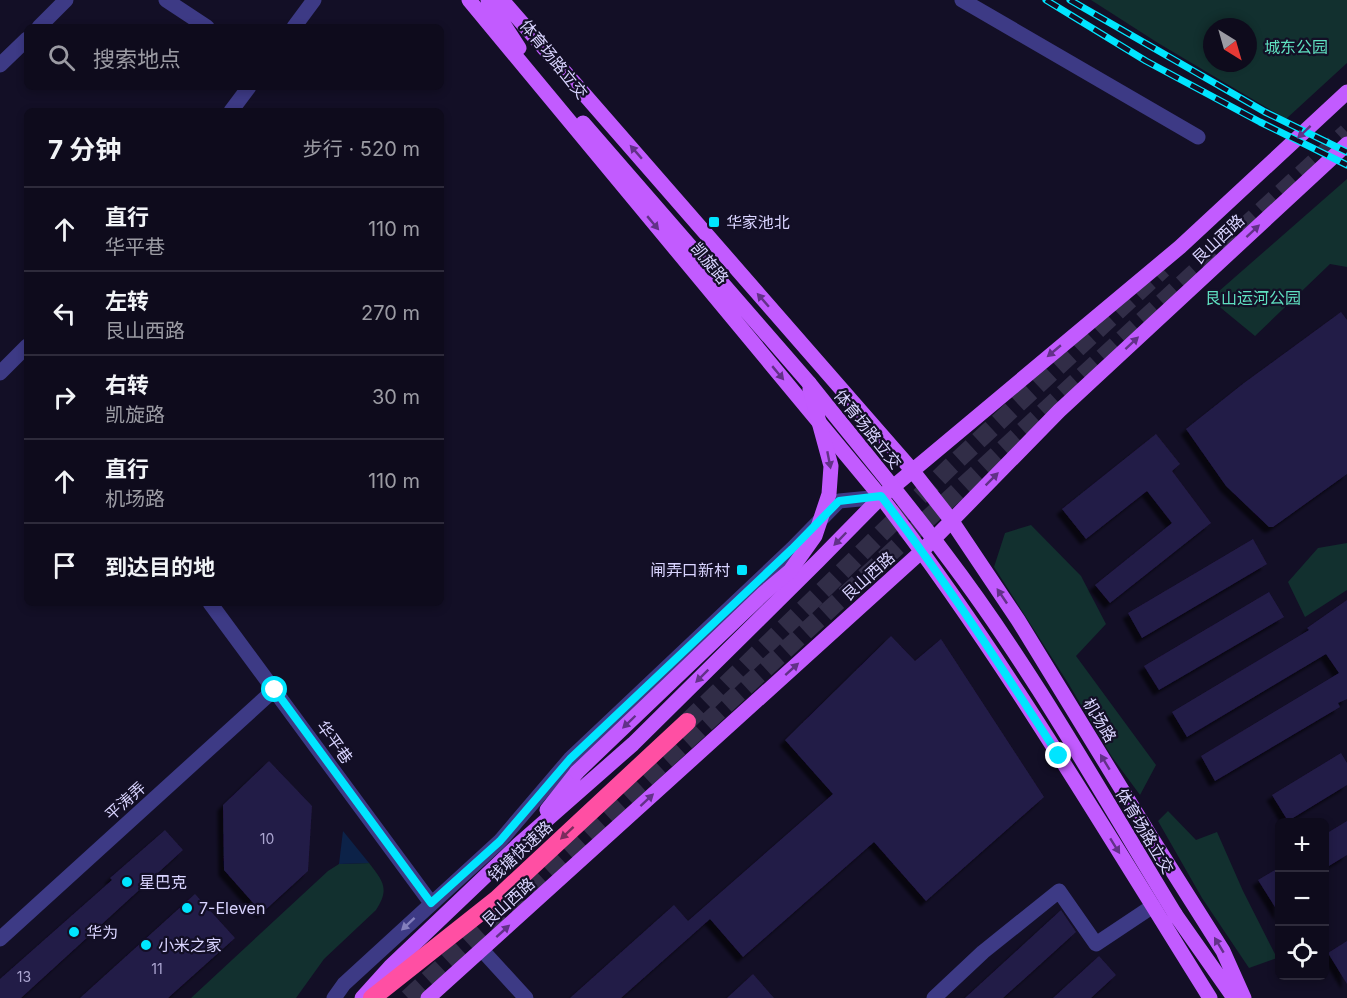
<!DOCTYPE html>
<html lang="zh">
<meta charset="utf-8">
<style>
:root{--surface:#0e0b1c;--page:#1c1929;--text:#f1f3f6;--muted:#9b9ba3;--line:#2e2b3b}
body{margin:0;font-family:Inter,"Noto Sans SC",sans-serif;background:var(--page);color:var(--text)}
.controls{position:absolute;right:18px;bottom:18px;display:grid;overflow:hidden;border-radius:9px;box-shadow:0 3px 9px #0003}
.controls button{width:54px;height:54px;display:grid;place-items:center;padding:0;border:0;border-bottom:2px solid var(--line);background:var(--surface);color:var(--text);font:30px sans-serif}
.compass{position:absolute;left:1203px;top:18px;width:54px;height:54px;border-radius:50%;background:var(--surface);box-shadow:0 3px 9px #0003;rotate:143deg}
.stop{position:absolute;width:18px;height:18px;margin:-14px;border:4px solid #00e5ff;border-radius:50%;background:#fff}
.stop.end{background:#00e5ff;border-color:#fff;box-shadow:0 2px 6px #0008}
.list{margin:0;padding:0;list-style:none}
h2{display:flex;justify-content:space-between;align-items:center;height:78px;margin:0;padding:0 24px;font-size:26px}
h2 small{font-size:20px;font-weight:400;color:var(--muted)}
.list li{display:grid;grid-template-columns:39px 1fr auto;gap:18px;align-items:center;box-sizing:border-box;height:84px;padding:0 24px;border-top:2px solid var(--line)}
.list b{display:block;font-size:22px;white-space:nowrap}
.list p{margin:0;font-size:20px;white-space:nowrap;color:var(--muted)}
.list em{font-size:20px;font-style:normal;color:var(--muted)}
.icon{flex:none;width:33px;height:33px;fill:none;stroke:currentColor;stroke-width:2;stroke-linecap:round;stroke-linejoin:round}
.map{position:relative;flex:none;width:1347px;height:998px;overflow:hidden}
.search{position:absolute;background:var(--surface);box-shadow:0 3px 9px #0003;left:24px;top:24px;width:420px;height:66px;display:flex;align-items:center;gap:15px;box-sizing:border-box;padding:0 21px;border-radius:9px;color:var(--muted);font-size:22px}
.panel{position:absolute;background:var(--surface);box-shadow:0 3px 9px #0003;left:24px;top:108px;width:420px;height:498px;border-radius:9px}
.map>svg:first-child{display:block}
.green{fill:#12302f;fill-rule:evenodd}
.water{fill:#0c2248}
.building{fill:#241b47;filter:url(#shadow)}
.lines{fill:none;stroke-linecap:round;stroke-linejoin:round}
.highway-tunnel{stroke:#312d47;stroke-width:18;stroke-dasharray:18 9;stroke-linecap:butt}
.minor{stroke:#3d3a85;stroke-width:15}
.major{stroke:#c25bff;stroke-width:15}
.highway{stroke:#ff4fa3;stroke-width:18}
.rail-casing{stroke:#00e5ff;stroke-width:7}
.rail{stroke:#130f26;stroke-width:4.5;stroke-dasharray:14;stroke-linecap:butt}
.major-bridge{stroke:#c25bff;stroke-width:15}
.oneway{fill:#623188}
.oneway2{fill:#7d2c5e}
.oneway3{fill:#837fbc}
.route{stroke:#00e5ff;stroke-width:8}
.poi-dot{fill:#00e5ff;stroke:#130f26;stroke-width:2}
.labels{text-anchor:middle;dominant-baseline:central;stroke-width:4.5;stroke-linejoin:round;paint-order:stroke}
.number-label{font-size:14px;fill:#aca6d1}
.park-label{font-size:16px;fill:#5fe0c0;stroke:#130f26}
.street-label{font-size:16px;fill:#d9d4ff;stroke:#130f26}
.poi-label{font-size:16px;fill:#d9d4ff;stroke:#130f26;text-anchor:start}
</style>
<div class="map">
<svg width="1347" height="998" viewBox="0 0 1347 998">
<defs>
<filter id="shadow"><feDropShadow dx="-5.5" dy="5.5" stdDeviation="1.5" flood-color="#0009"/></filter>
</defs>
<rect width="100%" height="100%" fill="#130f26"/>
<path class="green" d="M 1091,0 L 1347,0 L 1347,63 L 1286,119 L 1158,43 ZM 1212,27 L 1248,27 L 1248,63 L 1212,63 Z
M 1347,179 L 1347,267 L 1330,264 L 1255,336 L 1210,299 Z
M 1031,525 L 1081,576 L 1106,624 L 1076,656 L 1156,765 L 1140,795 L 1112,757 L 1068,683 L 994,567 L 1005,533 Z
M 1347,543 L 1347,590 L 1305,617 L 1288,582 L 1318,548 Z
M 1168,811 L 1196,840 L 1217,832 L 1243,891 L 1277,958 L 1249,968 L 1202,898 L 1158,821 Z
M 369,863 C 383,881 390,889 376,910 L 324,959 L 296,998 L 191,998 L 328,871 L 339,864 Z"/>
<path class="water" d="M 343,831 L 369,863 L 339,864 Z"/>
<path class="building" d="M 1341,312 L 1347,320 L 1347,474 L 1273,527 L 1269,527 L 1226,486 L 1186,429 L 1244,383 Z
M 1156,434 L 1180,464 L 1172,471 L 1211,523 L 1110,603 L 1095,585 L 1172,523 L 1147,491 L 1086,539 L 1062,509 Z
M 1253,539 L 1267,564 L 1142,638 L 1128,613 Z
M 1269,592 L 1284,617 L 1159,690 L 1144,666 Z
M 1347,600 L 1347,699 L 1338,703 L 1340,707 L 1215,781 L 1201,756 L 1339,673 L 1326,654 L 1187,737 L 1172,712 L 1309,630 L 1307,628 Z
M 891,636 L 915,661 L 941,639 L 1044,797 L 926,901 L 874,842 L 743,957 L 710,919 L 621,998 L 570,998 L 674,905 L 688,921 L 833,794 L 785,740 Z
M 1341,753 L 1347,763 L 1347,785 L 1288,821 L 1272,795 Z
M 269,761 L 312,806 L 308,871 L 262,913 L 224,870 L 223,805 Z
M 1347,821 L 1347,855 L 1324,869 L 1324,835 Z
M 165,830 L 183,850 L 21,998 L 0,998 L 0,979 L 112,880 L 110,878 Z
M 1280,867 L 1280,915 L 1258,880 Z
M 195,894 L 235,938 L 168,998 L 80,998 Z
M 1061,910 L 1076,932 L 1003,998 L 965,998 Z
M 1347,941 L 1347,984 L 1328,953 Z
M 1099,956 L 1116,975 L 1091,998 L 1053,998 Z
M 753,974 L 774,998 L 727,998 Z"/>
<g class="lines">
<path class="highway-tunnel" d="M 687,722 L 950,467 L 1163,269
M 408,998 L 1347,132"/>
<path class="minor" d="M 166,0 L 207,27
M 962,0 L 1198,137
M 39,27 L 66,0
M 294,27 L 314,0
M 0,65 L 27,39
M 231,111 L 249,87
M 0,373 L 27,346
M 210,603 L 431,903
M 0,939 L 275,689
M 482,950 L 526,998
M 334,998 L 344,984 L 500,841 L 570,759 L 792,549 L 839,501 L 881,497
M 934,998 L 983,952 L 1059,891 L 1096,944 L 1153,906"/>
<path class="major" d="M 469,0 L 881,497 C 1002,655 1104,829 1210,998
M 488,0 L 519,48
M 502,0 L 912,470 L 951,520 L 1018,620 L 1149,834 L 1223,951 L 1244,998
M 583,123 L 809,383
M 547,810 L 577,772
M 1175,914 L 1234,998
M 362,998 L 390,967 L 518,845 L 633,744 L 818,561 L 881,497 L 1180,247 L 1347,92
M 428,998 L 922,551 L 1059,411 L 1347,144"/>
<path class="highway" d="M 372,998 L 497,899 L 687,722"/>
<g class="rail-casing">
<path id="rail" d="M 1046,0 L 1146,61 L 1260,122 L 1347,165
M 1070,0 L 1265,112 L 1347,152"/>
</g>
<use href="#rail" class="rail"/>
<path class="major-bridge" d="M 809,383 C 854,440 902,496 945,554 C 1031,667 1101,793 1175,914
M 577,772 L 764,593 L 790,571 L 815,536 L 829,494 L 831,466 L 810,389"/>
</g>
<defs><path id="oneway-solid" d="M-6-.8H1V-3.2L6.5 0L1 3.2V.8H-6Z" transform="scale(1.5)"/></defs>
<g class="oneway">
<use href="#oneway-solid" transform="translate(1304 132) rotate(137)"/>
<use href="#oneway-solid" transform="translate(636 152) rotate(-131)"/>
<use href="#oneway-solid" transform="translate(653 223) rotate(50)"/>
<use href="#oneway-solid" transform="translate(1253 231) rotate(-43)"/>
<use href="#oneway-solid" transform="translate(763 300) rotate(-131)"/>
<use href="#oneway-solid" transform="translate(1132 343) rotate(-43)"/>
<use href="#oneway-solid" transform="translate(1054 351) rotate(140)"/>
<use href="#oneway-solid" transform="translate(778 373) rotate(50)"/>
<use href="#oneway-solid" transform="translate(829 460) rotate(79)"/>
<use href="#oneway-solid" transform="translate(992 479) rotate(-45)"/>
<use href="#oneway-solid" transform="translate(840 539) rotate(134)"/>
<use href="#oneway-solid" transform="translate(1002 596) rotate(-124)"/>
<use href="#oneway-solid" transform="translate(792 669) rotate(-42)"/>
<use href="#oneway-solid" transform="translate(702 676) rotate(135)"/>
<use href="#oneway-solid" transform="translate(629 722) rotate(136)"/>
<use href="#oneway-solid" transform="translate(1105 762) rotate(-121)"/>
<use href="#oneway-solid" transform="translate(647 800) rotate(-43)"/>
<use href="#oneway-solid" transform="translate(1115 846) rotate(58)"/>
<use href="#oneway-solid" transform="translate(503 931) rotate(-42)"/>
<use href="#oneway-solid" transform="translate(1219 945) rotate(-121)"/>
</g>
<use class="oneway2" href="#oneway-solid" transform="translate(567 833) rotate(137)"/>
<use class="oneway3" href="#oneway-solid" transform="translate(408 924) rotate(137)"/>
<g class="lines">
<path class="route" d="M 275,690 L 431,903 L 500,841 L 570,759 L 792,549 L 839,501 L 881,496 C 945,580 1002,668 1059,756"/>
</g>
<g class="poi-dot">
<rect x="708" y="216" width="12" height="12" rx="3"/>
<rect x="736" y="564" width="12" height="12" rx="3"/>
<circle cx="127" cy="882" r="6"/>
<circle cx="187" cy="908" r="6"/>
<circle cx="74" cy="932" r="6"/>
<circle cx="146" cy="945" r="6"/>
</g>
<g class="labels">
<g class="number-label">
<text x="267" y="838">10</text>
<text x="157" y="968">11</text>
<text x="24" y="976">13</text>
</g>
<g class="park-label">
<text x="1296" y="47">城东公园</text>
<text x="1253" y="298">艮山运河公园</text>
</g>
<g class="street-label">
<text transform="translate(554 59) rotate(51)">体育场路立交</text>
<text transform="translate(1218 239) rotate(-43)">艮山西路</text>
<text transform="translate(710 263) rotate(50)">凯旋路</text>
<text transform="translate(868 429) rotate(51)">体育场路立交</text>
<text transform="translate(868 576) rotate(-42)">艮山西路</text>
<text transform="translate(1100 720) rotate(59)">机场路</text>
<text transform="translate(335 742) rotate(54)">华平巷</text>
<text transform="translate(125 801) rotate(-42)">平涛弄</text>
<text transform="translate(1145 831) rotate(59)">体育场路立交</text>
<text transform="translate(520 851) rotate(-43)">钱塘快速路</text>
<text transform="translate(508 902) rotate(-42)">艮山西路</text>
</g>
<g class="poi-label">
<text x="726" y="222">华家池北</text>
<text x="730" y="570" text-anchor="end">闸弄口新村</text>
<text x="139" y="882">星巴克</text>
<text x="199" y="908">7-Eleven</text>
<text x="86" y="932">华为</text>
<text x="158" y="945">小米之家</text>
</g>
</g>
</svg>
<div class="controls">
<button>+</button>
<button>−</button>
<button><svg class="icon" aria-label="locate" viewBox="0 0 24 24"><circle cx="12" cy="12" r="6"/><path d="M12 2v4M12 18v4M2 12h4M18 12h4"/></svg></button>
</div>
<svg class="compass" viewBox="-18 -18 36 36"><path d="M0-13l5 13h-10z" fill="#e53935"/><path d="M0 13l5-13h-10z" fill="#9b9ba3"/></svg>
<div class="stop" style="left:275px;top:690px"></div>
<div class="stop end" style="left:1059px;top:756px"></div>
<div class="search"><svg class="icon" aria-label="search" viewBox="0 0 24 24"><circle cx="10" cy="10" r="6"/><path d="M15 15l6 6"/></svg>搜索地点</div>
<section class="panel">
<h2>7 分钟<small>步行 · 520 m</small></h2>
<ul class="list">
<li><svg class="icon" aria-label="ahead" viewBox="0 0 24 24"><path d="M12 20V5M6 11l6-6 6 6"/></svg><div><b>直行</b><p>华平巷</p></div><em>110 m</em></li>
<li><svg class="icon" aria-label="left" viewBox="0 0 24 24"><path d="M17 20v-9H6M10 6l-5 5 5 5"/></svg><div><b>左转</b><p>艮山西路</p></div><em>270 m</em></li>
<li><svg class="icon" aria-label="right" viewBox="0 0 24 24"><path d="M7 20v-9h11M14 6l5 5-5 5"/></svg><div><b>右转</b><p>凯旋路</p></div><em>30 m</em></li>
<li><svg class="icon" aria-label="ahead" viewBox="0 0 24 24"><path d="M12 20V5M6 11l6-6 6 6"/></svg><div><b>直行</b><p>机场路</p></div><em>110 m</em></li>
<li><svg class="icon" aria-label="arrive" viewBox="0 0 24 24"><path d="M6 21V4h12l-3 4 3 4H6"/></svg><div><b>到达目的地</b></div></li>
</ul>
</section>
</div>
